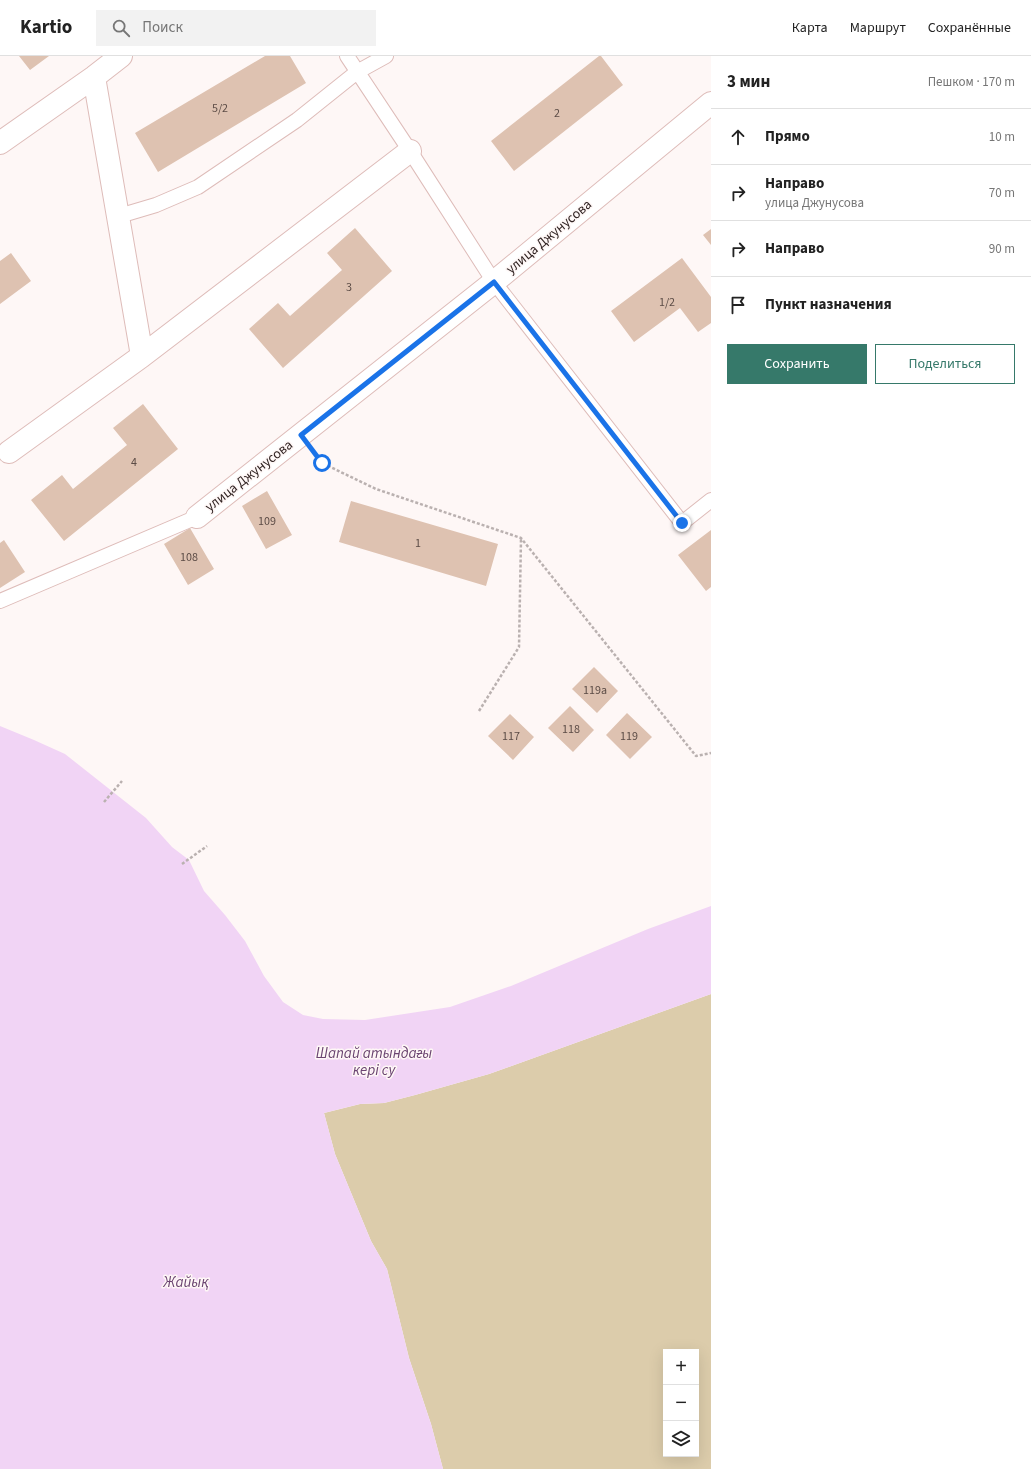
<!DOCTYPE html>
<html lang="ru">
<meta charset="utf-8">
<style>
:root{--surface:#fff;--page:#f2f2f2;--text:#222;--muted:#767676;--line:#e0e0e0;--accent:#36796a}
body{margin:0;font-family:"Source Sans 3",sans-serif;background:var(--page);color:var(--text)}
.controls{position:absolute;right:12px;bottom:12px;display:grid;overflow:hidden;border-radius:0px;box-shadow:0 4px 16px #0002}
.controls button{width:36px;height:36px;display:grid;place-items:center;padding:0;border:0;border-bottom:1px solid var(--line);background:var(--surface);color:var(--text);font:20px sans-serif}
.stop{position:absolute;width:12px;height:12px;margin:-9px;border:3px solid #1a73e8;border-radius:50%;background:#fff}
.stop.end{background:#1a73e8;border-color:#fff;box-shadow:0 1px 4px #0008}
.list{margin:0;padding:0;list-style:none}
h2{display:flex;justify-content:space-between;align-items:center;height:52px;margin:0;padding:0 16px;font-size:17px}
h2 small{font-size:13px;font-weight:400;color:var(--muted)}
.list li{display:grid;grid-template-columns:26px 1fr auto;gap:12px;align-items:center;box-sizing:border-box;height:56px;padding:0 16px;border-top:1px solid var(--line)}
.list b{display:block;font-size:15px;white-space:nowrap}
.list p{margin:0;font-size:13px;white-space:nowrap;color:var(--muted)}
.list em{font-size:13px;font-style:normal;color:var(--muted)}
.actions{display:flex;gap:8px;padding:12px 16px}
.actions a{flex:1;padding:9px 0;border:1px solid var(--accent);border-radius:0px;text-align:center;font-size:14px;color:var(--accent)}
.actions .main{background:var(--accent);color:#fff}
.icon{flex:none;width:22px;height:22px;fill:none;stroke:currentColor;stroke-width:2;stroke-linecap:round;stroke-linejoin:round}
.map{position:relative;flex:none;width:711px;height:1413px;overflow:hidden}
header{display:flex;align-items:center;gap:24px;box-sizing:border-box;height:56px;padding:0 20px;background:var(--surface);border-bottom:1px solid var(--line)}
header strong{font-size:19px}
nav{display:flex;gap:22px;margin-inline-start:auto;font-size:14px}
.search{width:280px;height:36px;background:var(--page);display:flex;align-items:center;gap:10px;box-sizing:border-box;padding:0 14px;border-radius:0px;color:var(--muted);font-size:15px}
main{display:flex}
aside{flex:1;background:var(--surface)}
.map>svg:first-child{display:block}
.green{fill:#dcccab;fill-rule:evenodd}
.water{fill:#f1d4f5}
.building{fill:#dec2b1}
.lines{fill:none;stroke-linecap:round;stroke-linejoin:round}
.lane-casing{stroke:#debcb9;stroke-width:16}
.street-casing{stroke:#debcb9;stroke-width:24}
.path{stroke:#bab1b0;stroke-width:2.5;stroke-dasharray:3 2;stroke-linecap:butt}
.lane{stroke:#fff;stroke-width:14}
.street{stroke:#fff;stroke-width:22}
.route{stroke:#1a73e8;stroke-width:5}
.labels{text-anchor:middle;dominant-baseline:central;stroke-width:3;stroke-linejoin:round;paint-order:stroke}
.number-label{font-size:12px;fill:#5c4c46}
.street-label{font-size:14px;fill:#312423;stroke:#fef7f6}
.water-label{font-size:15px;font-style:italic;fill:#6b4471;stroke:#fef7f6}
</style>
<header>
<strong>Kartio</strong>
<div class="search"><svg class="icon" aria-label="search" viewBox="0 0 24 24"><circle cx="10" cy="10" r="6"/><path d="M15 15l6 6"/></svg>Поиск</div>
<nav><a>Карта</a><a>Маршрут</a><a>Сохранённые</a></nav>
</header>
<main>
<div class="map">
<svg width="711" height="1413" viewBox="0 0 711 1413">
<rect width="100%" height="100%" fill="#fef7f6"/>
<path class="green" d="M 711,938 L 711,1413 L 443,1413 L 431,1368 L 409,1302 L 387,1213 L 371,1185 L 335,1098 L 324,1057 L 360,1048 L 384,1047 L 415,1039 L 489,1018 ZM 666,1296 L 696,1296 L 696,1398 L 666,1398 Z"/>
<path class="water" d="M 0,670 L 34,684 L 65,698 L 146,762 L 172,791 L 189,804 L 204,835 L 225,859 L 245,885 L 264,920 L 283,946 L 303,959 L 323,963 L 365,964 L 450,951 L 511,930 L 648,873 L 711,850 L 711,938 L 489,1018 L 415,1039 L 384,1047 L 360,1048 L 324,1057 L 335,1098 L 371,1185 L 387,1213 L 409,1302 L 431,1368 L 443,1413 L 0,1413 Z"/>
<path class="building" d="M 19,0 L 49,0 L 30,14 Z
M 265,0 L 290,0 L 306,27 L 158,116 L 135,77 Z
M 599,0 L 601,0 L 623,29 L 514,115 L 491,85 Z
M 355,172 L 392,215 L 283,312 L 249,273 L 278,247 L 290,260 L 342,214 L 327,197 Z
M 711,173 L 711,189 L 703,179 Z
M 11,197 L 31,225 L 0,248 L 0,205 Z
M 682,202 L 711,241 L 711,267 L 698,276 L 680,252 L 634,286 L 611,255 Z
M 143,348 L 178,393 L 64,485 L 31,444 L 62,419 L 73,433 L 127,389 L 113,372 Z
M 267,435 L 292,479 L 266,493 L 242,450 Z
M 351,445 L 498,488 L 486,530 L 339,486 Z
M 190,472 L 214,513 L 188,529 L 164,488 Z
M 711,474 L 711,531 L 706,535 L 678,499 Z
M 4,484 L 25,516 L 0,532 L 0,487 Z
M 594,611 L 618,635 L 597,657 L 572,633 Z
M 570,650 L 594,674 L 573,696 L 548,672 Z
M 627,657 L 652,681 L 630,703 L 606,679 Z
M 510,658 L 534,681 L 513,704 L 488,680 Z"/>
<g class="lines">
<g class="lane-casing">
<path id="lane" d="M 347,0 L 410,95 L 494,226 L 682,467 L 711,444
M 119,160 L 156,149 L 198,131 L 297,64 L 357,16 L 386,0
M 0,545 L 197,461"/>
</g>
<g class="street-casing">
<path id="street" d="M 94,21 L 142,300
M 0,87 L 94,21 L 121,0
M 9,396 L 142,300 L 410,95
M 197,461 L 494,226 L 711,47"/>
</g>
<path class="path" d="M 314,396 L 322,407 L 376,433 L 521,482 L 696,700 L 711,697
M 479,655 L 519,591 L 521,483
M 104,746 L 122,725
M 182,808 L 207,790"/>
<use href="#lane" class="lane"/>
<use href="#street" class="street"/>
</g>
<g class="lines">
<path class="route" d="M 322,407 L 301,379 L 494,226 L 682,467"/>
</g>
<g class="labels">
<g class="number-label">
<text x="220" y="52">5/2</text>
<text x="557" y="57">2</text>
<text x="349" y="231">3</text>
<text x="667" y="246">1/2</text>
<text x="134" y="406">4</text>
<text x="267" y="465">109</text>
<text x="418" y="487">1</text>
<text x="189" y="501">108</text>
<text x="595" y="634">119а</text>
<text x="571" y="673">118</text>
<text x="511" y="680">117</text>
<text x="629" y="680">119</text>
</g>
<g class="street-label">
<text transform="translate(549 181) rotate(-40)">улица Джунусова</text>
<text transform="translate(249 420) rotate(-38)">улица Джунусова</text>
</g>
<g class="water-label">
<text x="374" y="997">Шапай атындағы<tspan x="374" dy="17">кері су</tspan></text>
<text x="186" y="1226">Жайық</text>
</g>
</g>
</svg>
<div class="controls">
<button>+</button>
<button>−</button>
<button><svg class="icon" aria-label="layers" viewBox="0 0 24 24"><path d="M12 4l9 5-9 5-9-5zM3 14l9 5 9-5"/></svg></button>
</div>
<div class="stop" style="left:322px;top:407px"></div>
<div class="stop end" style="left:682px;top:467px"></div>
</div>
<aside>
<h2>3 мин<small>Пешком · 170 m</small></h2>
<ul class="list">
<li><svg class="icon" aria-label="ahead" viewBox="0 0 24 24"><path d="M12 20V5M6 11l6-6 6 6"/></svg><div><b>Прямо</b></div><em>10 m</em></li>
<li><svg class="icon" aria-label="right" viewBox="0 0 24 24"><path d="M7 20v-9h11M14 6l5 5-5 5"/></svg><div><b>Направо</b><p>улица Джунусова</p></div><em>70 m</em></li>
<li><svg class="icon" aria-label="right" viewBox="0 0 24 24"><path d="M7 20v-9h11M14 6l5 5-5 5"/></svg><div><b>Направо</b></div><em>90 m</em></li>
<li><svg class="icon" aria-label="arrive" viewBox="0 0 24 24"><path d="M6 21V4h12l-3 4 3 4H6"/></svg><div><b>Пункт назначения</b></div></li>
</ul>
<div class="actions"><a class="main">Сохранить</a><a>Поделиться</a></div>
</aside>
</main>
